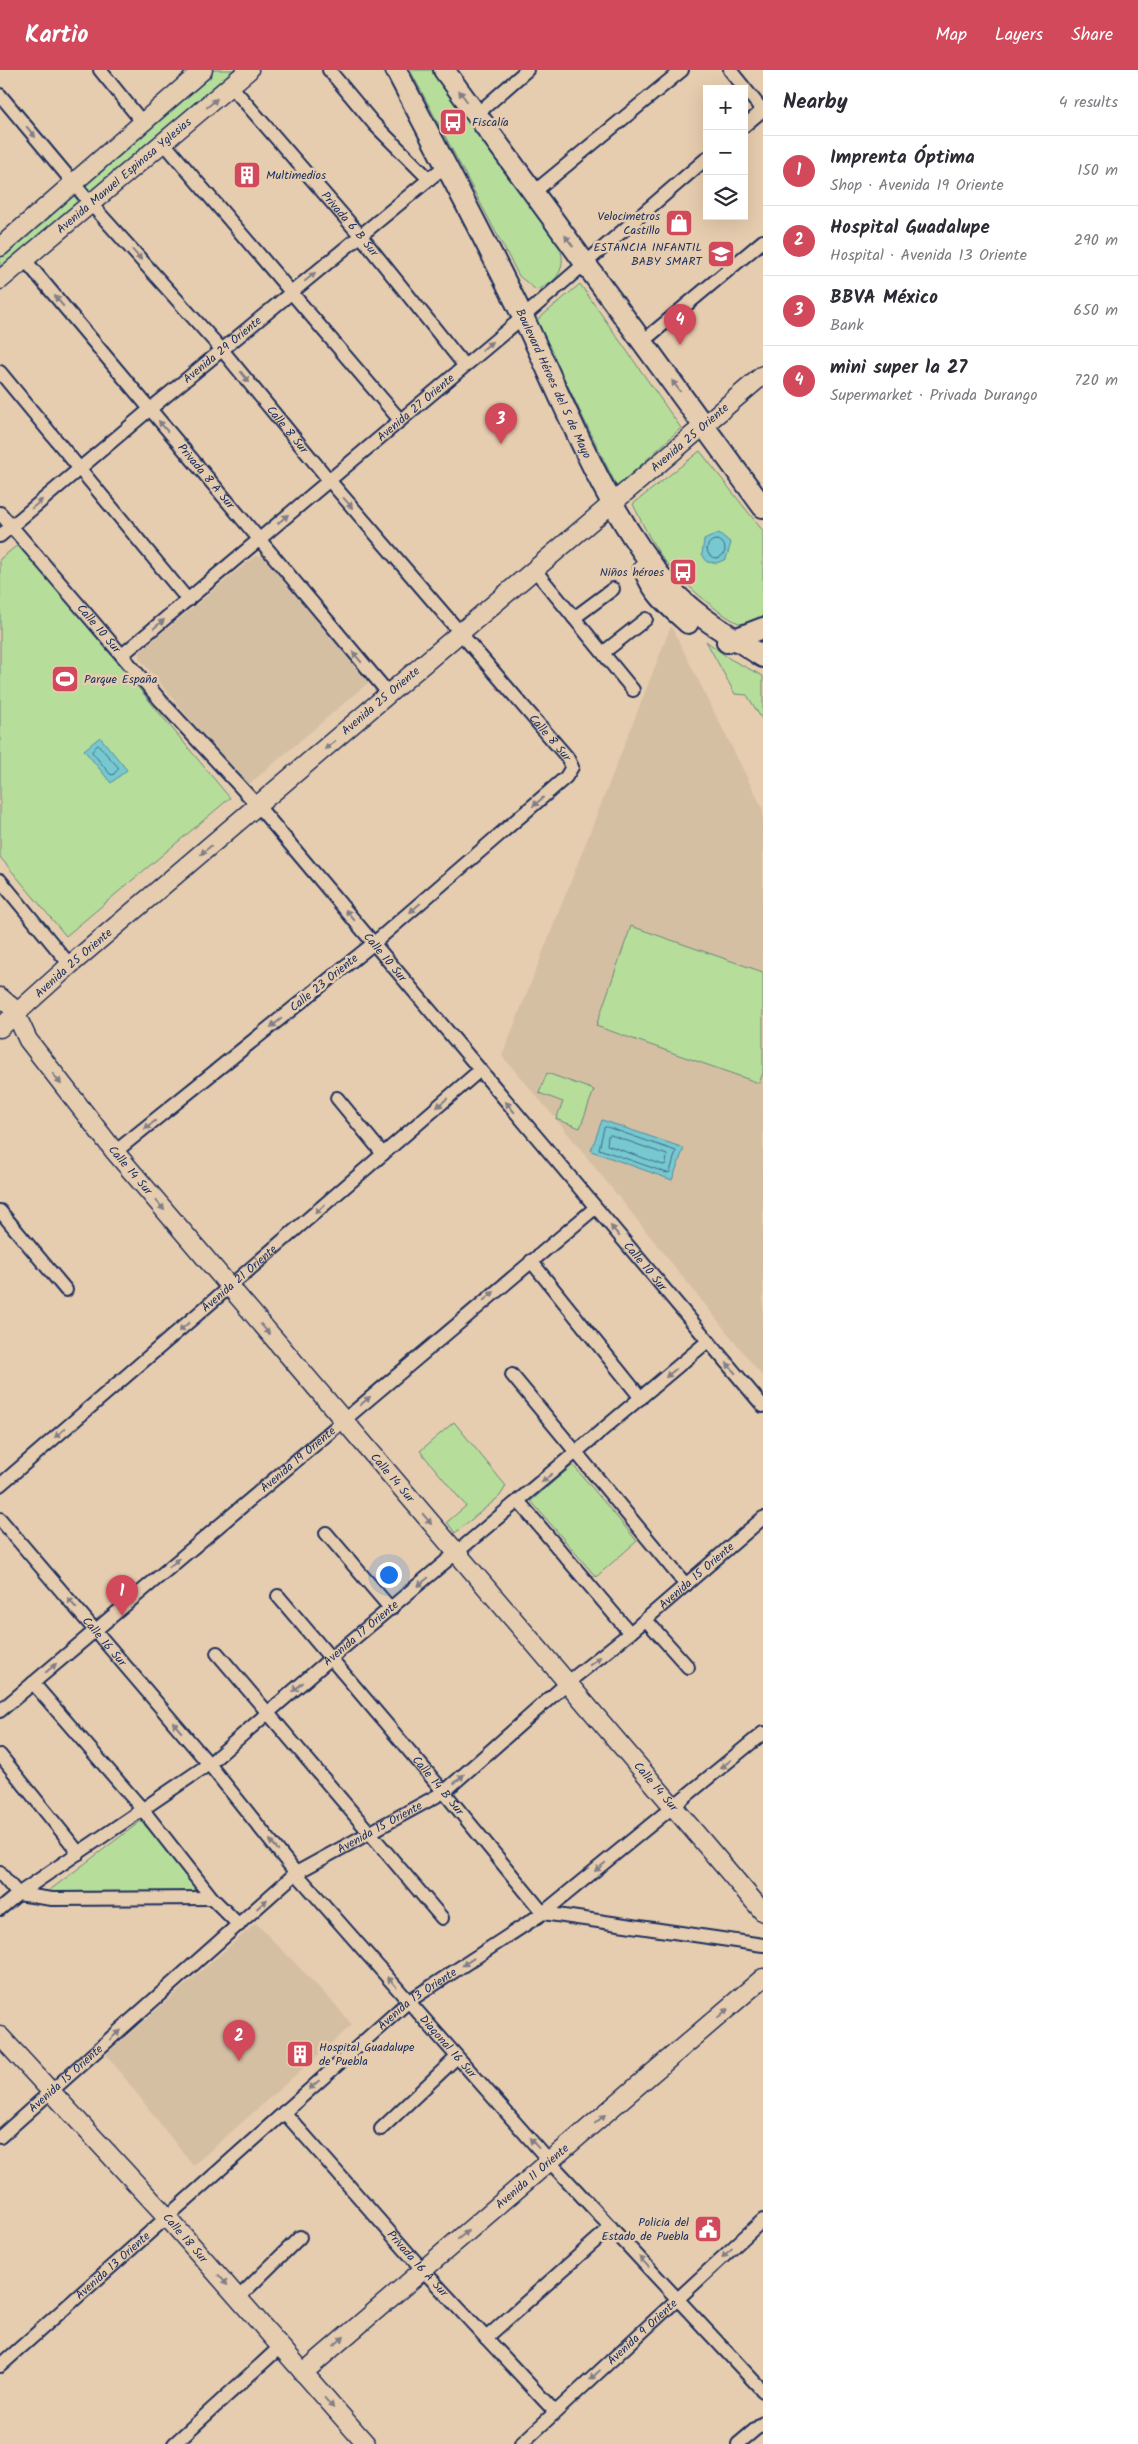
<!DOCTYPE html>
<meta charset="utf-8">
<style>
:root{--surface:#fff;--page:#f2f2f3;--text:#2b2b33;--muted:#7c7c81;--line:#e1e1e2;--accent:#d1495b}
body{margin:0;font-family:Kalam,sans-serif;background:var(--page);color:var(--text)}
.controls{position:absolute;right:15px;top:15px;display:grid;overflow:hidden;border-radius:0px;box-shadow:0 5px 20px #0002}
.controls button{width:45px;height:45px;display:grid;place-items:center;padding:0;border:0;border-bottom:1px solid var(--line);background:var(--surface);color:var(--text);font:25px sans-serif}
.you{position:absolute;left:388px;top:1504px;width:18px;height:18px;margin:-12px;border:4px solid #fff;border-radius:50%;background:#1a73e8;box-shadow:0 0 0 8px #1a73e833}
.badge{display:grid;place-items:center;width:32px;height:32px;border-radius:50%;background:var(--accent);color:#fff;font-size:16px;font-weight:700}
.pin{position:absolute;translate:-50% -41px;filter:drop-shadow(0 1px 2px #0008)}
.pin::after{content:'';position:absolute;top:26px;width:18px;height:15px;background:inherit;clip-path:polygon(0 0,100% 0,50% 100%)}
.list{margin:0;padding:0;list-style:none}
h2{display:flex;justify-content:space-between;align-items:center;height:65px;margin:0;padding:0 20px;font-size:21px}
h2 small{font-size:16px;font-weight:400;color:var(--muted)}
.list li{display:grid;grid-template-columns:32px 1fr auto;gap:15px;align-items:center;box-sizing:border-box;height:70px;padding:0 20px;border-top:1px solid var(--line)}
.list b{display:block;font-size:19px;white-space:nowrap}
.list p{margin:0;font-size:16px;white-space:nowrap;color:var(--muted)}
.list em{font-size:16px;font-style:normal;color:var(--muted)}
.icon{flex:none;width:28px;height:28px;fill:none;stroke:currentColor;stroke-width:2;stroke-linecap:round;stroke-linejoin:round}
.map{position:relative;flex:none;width:763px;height:2374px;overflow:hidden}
header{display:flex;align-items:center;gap:30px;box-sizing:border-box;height:70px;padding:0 25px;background:var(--accent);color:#fff}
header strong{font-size:24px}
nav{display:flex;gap:28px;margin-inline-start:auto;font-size:18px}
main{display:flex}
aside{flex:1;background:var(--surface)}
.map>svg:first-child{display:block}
.built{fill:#d5bfa3}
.green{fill:#b6dd99;stroke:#68867c}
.water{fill:#77c8cf;stroke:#528ba2}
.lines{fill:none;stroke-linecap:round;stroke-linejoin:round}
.shore{stroke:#406c8b;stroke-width:1}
.street-casing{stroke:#1b2f5e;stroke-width:16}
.secondary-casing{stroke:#1b2f5e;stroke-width:21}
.primary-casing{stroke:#1b2f5e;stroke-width:24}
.street{stroke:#e7cdaf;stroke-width:12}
.secondary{stroke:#e7cdaf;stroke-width:18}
.primary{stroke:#e7cdaf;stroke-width:20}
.oneway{fill:#817e86}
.labels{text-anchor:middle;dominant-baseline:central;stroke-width:5;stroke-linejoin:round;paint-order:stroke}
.poi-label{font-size:12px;fill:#1b2f5e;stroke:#e7cdaf;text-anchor:start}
.street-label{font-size:12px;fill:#1b2f5e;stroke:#e7cdaf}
</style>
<header>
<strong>Kartio</strong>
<nav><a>Map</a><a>Layers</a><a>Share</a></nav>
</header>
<main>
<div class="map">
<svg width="763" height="2374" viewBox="0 0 763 2374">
<rect width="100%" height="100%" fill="#e7cdaf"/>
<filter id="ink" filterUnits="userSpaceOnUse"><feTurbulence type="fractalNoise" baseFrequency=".02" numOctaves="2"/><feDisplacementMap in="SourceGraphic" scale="10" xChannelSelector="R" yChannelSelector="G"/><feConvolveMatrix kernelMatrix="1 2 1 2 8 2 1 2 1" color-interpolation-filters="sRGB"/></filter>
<g filter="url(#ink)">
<path class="built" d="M 255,486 L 263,486 L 369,612 L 246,717 L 139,588 L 140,581 Z
M 671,556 L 763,739 L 763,1307 L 556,1049 L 502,986 Z
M 256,1853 L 334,1933 L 352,1955 L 193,2096 L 106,1984 Z"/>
<path class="green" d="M 207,0 L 243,0 L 93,129 L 80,112 Z
M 410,0 L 434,0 L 556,170 C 569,191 561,213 536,220 L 519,206 Z
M 73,118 L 86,134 L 0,205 L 0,182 Z
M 580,214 L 681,358 L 617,417 L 536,251 Z
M 700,381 L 763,461 L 763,550 C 757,553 752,555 745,555 C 726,552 683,512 670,497 C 654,479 643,455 633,434 Z
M 19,474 L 230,728 L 66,866 L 0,787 L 0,489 Z
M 706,571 L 730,589 L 763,606 L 763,651 L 747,625 L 735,624 Z
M 631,856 L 763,902 L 763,1003 L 759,1013 L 596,956 Z
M 547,1003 L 594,1020 L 580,1058 L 556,1049 L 563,1032 L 539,1023 Z
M 454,1352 L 506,1416 L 500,1426 L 455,1463 L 447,1452 L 466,1436 L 420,1381 Z
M 573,1395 L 637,1471 L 596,1507 L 531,1431 Z
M 141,1751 L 203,1821 L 42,1826 Z"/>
<path class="water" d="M 719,463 L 731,473 L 726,489 L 717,493 L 707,492 L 702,484 L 704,470 Z
M 100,667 L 127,700 L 111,713 L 84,680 Z
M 602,1050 L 684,1078 L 672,1110 L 591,1081 Z"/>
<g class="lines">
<path class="shore" d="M707 479a9 9 0 1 1 18 0a9 9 0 1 1-18 0Z
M 98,675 L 119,698 L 113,705 L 110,704 L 92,682 Z
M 607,1057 L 676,1081 L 670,1102 L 667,1103 L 599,1079 L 604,1058 Z
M 611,1065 L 667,1085 L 666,1094 L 663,1095 L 607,1075 L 608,1066 Z"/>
<g class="street-casing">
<g id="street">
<path d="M 100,0 L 143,53"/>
<path d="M 329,0 L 374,54 L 429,109"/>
<path d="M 730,0 L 763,41"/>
<path id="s1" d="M 231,16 L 360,165 L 464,295"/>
<path id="s2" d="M 0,25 L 91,134 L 223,281 L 329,410 L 567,687 L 572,697 L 566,707 L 374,873 L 115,1082"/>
<path d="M 477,44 L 527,0"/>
<path d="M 744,56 L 763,40"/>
<path d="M 164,73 L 400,350"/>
<path d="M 534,122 L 682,0"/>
<path id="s3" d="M 25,190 L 389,624"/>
<path d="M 642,272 L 763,171"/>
<path d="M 0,302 L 188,530"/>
<path id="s4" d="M 0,443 L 161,631 L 258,736 L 763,1336"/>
<path id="s5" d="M 0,466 L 149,340 L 445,96"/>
<path d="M 534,499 L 633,620"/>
<path d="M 574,548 L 613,519"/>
<path d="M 604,582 L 646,549"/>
<path id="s6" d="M 122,585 L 523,247 L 707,88"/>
<path d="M 0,810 L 70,895"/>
<path d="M 337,1028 L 383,1084"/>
<path d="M 0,1141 L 66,1220"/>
<path d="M 531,1191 L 641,1328"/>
<path d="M 512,1305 L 686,1515"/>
<path id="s7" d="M 0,1415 L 479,1001"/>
<path d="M 519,1432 L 630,1563"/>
<path id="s8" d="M 0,1449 L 209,1694 L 296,1803 L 432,1958 L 550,2092 L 763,2321"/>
<path d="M 326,1463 L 391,1539"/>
<path id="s9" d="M 278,1526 L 444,1722 L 543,1843 L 763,1875"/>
<path d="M 646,1550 L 688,1597"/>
<path d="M 217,1583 L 442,1848"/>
<path d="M 33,1613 L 143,1740 L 212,1828 L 239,1855"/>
<path id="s10" d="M 0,1641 L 595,1138"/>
<path d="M 0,1685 L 79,1783"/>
<path d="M 0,1803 L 18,1824 L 52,1829 L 212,1828"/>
<path id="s11" d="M 0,1839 L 18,1824 L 209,1694 L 331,1588 L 708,1271"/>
<path id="s12" d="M 284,2042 L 422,2199 L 555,2342"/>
<path d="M 381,2059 L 457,1987"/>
<path id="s13" d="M 0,2067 L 296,1803 L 444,1722 L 567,1613 L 630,1563 L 763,1448"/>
<path d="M 238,2228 L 300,2167"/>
<path d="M 486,2268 L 611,2157"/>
<path id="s14" d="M 0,2296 L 409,1931 L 543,1843 L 763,1663"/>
<path d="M 174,2374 L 280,2277"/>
<path id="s15" d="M 521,2374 L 763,2150"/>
<path d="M 738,2374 L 763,2353"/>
</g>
</g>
<g class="secondary-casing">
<g id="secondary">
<path d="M 0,177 L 203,0"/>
<path id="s16" d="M 0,210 L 249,0"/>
<path id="s17" d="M 0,927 L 13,938 L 28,970 L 115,1082 L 763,1842"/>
<path id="s18" d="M 0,958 L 70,895 L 763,305"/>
<path id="s19" d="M 0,1966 L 167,2147 L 366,2374"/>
<path id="s20" d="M 303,2303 L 763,1908"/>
</g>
</g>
<g class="primary-casing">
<g id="primary">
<path id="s21" d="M 396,0 C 439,83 483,165 524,249 C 568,341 605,442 672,520 C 697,548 732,566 763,587"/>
<path d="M 444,0 L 763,437"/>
<path d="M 644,499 C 653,523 669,536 688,553"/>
<path d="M 727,572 L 763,558"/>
</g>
</g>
<use href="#street" class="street"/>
<use href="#secondary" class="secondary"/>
<use href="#primary" class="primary"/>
</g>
<defs><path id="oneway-solid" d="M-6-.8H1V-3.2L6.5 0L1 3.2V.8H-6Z" transform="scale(1.25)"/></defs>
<g class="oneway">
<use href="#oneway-solid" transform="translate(463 26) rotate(-127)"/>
<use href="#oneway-solid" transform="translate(212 33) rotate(-41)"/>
<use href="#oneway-solid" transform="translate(31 62) rotate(50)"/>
<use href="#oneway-solid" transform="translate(569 171) rotate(-126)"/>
<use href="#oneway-solid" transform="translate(137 185) rotate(48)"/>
<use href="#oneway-solid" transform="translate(310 207) rotate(-40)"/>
<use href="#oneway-solid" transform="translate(59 231) rotate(-130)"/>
<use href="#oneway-solid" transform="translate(487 276) rotate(-40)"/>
<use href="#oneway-solid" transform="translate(245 307) rotate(51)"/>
<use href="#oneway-solid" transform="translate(676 316) rotate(-127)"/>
<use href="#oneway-solid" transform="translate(163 356) rotate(-130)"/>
<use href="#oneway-solid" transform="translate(348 433) rotate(49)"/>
<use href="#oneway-solid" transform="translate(37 434) rotate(-40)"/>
<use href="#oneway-solid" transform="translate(283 449) rotate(-40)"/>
<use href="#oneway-solid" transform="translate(159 554) rotate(-40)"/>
<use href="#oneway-solid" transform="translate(357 587) rotate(-130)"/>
<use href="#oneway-solid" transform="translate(330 675) rotate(140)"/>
<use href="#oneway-solid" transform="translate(538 732) rotate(139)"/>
<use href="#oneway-solid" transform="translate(206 780) rotate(140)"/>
<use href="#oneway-solid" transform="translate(415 838) rotate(139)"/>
<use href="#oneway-solid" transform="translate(350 845) rotate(-130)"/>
<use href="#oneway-solid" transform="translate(276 953) rotate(141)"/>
<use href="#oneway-solid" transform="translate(57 1009) rotate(52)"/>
<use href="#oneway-solid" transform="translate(442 1033) rotate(139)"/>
<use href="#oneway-solid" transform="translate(510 1037) rotate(-130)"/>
<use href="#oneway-solid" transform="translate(150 1055) rotate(141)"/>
<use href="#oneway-solid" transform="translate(160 1135) rotate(50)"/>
<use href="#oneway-solid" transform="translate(320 1139) rotate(139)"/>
<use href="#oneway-solid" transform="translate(615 1161) rotate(-130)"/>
<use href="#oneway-solid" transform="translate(489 1226) rotate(-40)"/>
<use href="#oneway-solid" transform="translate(184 1257) rotate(139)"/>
<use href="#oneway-solid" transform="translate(265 1259) rotate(49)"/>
<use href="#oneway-solid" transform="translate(731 1298) rotate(-130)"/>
<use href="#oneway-solid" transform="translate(671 1303) rotate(140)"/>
<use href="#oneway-solid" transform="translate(365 1331) rotate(-40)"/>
<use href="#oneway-solid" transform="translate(60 1363) rotate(139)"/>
<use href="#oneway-solid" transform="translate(547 1408) rotate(140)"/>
<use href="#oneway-solid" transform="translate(427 1449) rotate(50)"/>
<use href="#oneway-solid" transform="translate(174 1493) rotate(-40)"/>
<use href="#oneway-solid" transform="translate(423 1512) rotate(140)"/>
<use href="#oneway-solid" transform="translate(72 1533) rotate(-130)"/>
<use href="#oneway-solid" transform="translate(595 1591) rotate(-38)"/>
<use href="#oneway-solid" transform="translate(51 1598) rotate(-40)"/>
<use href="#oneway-solid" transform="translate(298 1617) rotate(139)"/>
<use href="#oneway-solid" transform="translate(177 1657) rotate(-130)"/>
<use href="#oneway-solid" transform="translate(726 1694) rotate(140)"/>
<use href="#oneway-solid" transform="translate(459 1709) rotate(-42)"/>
<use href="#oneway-solid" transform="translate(274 1775) rotate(-129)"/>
<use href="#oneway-solid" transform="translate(600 1797) rotate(141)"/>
<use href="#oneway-solid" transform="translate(262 1834) rotate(-42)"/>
<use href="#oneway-solid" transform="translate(468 1892) rotate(146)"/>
<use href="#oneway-solid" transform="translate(392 1912) rotate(-132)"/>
<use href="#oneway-solid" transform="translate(723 1943) rotate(-41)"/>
<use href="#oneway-solid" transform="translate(115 1965) rotate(-42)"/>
<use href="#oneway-solid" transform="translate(314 2015) rotate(139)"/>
<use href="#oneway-solid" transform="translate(600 2049) rotate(-41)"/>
<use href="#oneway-solid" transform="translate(534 2073) rotate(-131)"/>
<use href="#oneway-solid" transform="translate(463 2165) rotate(-40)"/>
<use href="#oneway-solid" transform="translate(727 2183) rotate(137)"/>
<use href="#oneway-solid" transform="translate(644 2192) rotate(-133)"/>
<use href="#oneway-solid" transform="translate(223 2210) rotate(49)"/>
<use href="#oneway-solid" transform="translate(339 2271) rotate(-41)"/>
<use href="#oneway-solid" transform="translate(595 2305) rotate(137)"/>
<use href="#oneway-solid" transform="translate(329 2333) rotate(48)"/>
</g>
</g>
<defs>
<g id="bus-square" transform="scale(1.4375)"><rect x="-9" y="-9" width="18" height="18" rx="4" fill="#d1495b" stroke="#e7cdaf"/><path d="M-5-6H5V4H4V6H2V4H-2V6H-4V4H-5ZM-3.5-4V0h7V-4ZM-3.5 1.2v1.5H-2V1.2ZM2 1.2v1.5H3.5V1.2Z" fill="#fff"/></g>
<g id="building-square" transform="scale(1.4375)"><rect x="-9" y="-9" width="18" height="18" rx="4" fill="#d1495b" stroke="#e7cdaf"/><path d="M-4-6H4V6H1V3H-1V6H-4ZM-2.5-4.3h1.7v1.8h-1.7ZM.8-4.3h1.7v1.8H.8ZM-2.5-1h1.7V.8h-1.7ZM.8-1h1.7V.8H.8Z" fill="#fff"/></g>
<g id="shop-square" transform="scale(1.4375)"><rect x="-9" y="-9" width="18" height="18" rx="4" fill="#d1495b" stroke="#e7cdaf"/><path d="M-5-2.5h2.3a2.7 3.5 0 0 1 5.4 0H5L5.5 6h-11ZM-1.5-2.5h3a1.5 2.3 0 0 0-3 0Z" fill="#fff"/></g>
<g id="school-square" transform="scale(1.4375)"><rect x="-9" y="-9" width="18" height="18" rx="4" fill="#d1495b" stroke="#e7cdaf"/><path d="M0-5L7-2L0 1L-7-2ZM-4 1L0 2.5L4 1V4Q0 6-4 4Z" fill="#fff"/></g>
<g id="stadium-square" transform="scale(1.4375)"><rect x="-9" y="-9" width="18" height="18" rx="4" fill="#d1495b" stroke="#e7cdaf"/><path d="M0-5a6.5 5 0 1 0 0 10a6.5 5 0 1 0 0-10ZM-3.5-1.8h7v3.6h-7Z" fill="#fff"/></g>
<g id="civic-square" transform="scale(1.4375)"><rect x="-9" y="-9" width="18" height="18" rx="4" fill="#d1495b" stroke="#e7cdaf"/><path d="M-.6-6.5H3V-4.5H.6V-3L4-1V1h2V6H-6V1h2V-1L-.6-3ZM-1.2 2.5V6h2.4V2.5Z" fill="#fff"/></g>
</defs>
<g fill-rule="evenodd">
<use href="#bus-square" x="453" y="52"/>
<use href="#building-square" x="247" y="105"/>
<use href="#shop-square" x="679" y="153"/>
<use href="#school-square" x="721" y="184"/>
<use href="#bus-square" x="683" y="502"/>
<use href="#stadium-square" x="65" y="609"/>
<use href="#building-square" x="300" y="1984"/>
<use href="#civic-square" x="708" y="2159"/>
</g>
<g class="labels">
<g class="poi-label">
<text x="472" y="52">Fiscalía</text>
<text x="266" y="105">Multimedios</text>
<text x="660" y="146" text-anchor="end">Velocimetros<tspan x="660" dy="14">Castillo</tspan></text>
<text x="702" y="177" text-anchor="end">ESTANCIA INFANTIL<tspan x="702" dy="14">BABY SMART</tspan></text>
<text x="664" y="502" text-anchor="end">Niños héroes</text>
<text x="84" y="609">Parque España</text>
<text x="319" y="1977">Hospital Guadalupe<tspan x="319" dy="14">de Puebla</tspan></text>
<text x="689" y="2152" text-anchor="end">Policia del<tspan x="689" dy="14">Estado de Puebla</tspan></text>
</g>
<g class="street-label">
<text stroke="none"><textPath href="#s16" startOffset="162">Avenida Manuel Espinosa Yglesias</textPath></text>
<text stroke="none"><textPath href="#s1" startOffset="182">Privada 6 B Sur</textPath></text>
<text stroke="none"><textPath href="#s5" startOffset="290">Avenida 29 Oriente</textPath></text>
<text stroke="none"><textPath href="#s21" startOffset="351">Boulevard Héroes del 5 de Mayo</textPath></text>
<text stroke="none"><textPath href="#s6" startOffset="384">Avenida 27 Oriente</textPath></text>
<text stroke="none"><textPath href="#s2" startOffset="441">Calle 8 Sur</textPath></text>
<text stroke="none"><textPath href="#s18" startOffset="908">Avenida 25 Oriente</textPath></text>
<text stroke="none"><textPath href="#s3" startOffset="282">Privada 8 A Sur</textPath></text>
<text stroke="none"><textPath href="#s4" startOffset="152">Calle 10 Sur</textPath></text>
<text stroke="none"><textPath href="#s18" startOffset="502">Avenida 25 Oriente</textPath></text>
<text stroke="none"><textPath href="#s2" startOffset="846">Calle 8 Sur</textPath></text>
<text stroke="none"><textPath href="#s4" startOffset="588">Calle 10 Sur</textPath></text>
<text stroke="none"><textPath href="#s18" startOffset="98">Avenida 25 Oriente</textPath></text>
<text transform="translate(324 913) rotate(-39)">Calle 23 Oriente</text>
<text stroke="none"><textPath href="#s17" startOffset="218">Calle 14 Sur</textPath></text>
<text stroke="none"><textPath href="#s4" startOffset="992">Calle 10 Sur</textPath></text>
<text stroke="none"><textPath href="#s7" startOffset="316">Avenida 21 Oriente</textPath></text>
<text stroke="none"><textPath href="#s10" startOffset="390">Avenida 19 Oriente</textPath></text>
<text stroke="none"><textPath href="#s17" startOffset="622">Calle 14 Sur</textPath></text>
<text stroke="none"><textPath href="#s13" startOffset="898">Avenida 15 Oriente</textPath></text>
<text stroke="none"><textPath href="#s11" startOffset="455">Avenida 17 Oriente</textPath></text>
<text stroke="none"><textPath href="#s8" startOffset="161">Calle 16 Sur</textPath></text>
<text stroke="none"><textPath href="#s9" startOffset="248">Calle 14 B Sur</textPath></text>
<text stroke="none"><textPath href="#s17" startOffset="1028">Calle 14 Sur</textPath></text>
<text stroke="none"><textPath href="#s13" startOffset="492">Avenida 15 Oriente</textPath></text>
<text stroke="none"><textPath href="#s14" startOffset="556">Avenida 13 Oriente</textPath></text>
<text stroke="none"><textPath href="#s8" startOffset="692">Diagonal 16 Sur</textPath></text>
<text stroke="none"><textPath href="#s13" startOffset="88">Avenida 15 Oriente</textPath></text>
<text stroke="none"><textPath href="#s20" startOffset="302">Avenida 11 Oriente</textPath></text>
<text stroke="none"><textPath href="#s19" startOffset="274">Calle 18 Sur</textPath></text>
<text stroke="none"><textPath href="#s12" startOffset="202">Privada 16 A Sur</textPath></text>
<text stroke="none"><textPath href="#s14" startOffset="151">Avenida 13 Oriente</textPath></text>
<text stroke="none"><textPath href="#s15" startOffset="165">Avenida 9 Oriente</textPath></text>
</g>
</g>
</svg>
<div class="controls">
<button>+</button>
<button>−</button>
<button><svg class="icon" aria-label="layers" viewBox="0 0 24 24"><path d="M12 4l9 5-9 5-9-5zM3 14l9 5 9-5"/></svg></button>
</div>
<div class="you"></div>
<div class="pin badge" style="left:122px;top:1546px">1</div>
<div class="pin badge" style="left:239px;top:1991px">2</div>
<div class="pin badge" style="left:501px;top:374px">3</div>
<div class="pin badge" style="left:680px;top:275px">4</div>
</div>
<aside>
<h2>Nearby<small>4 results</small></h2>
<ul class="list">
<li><span class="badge">1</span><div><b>Imprenta Óptima</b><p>Shop · Avenida 19 Oriente</p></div><em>150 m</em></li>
<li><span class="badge">2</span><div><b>Hospital Guadalupe</b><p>Hospital · Avenida 13 Oriente</p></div><em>290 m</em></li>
<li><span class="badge">3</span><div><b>BBVA México</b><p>Bank</p></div><em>650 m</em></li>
<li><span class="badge">4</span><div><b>mini super la 27</b><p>Supermarket · Privada Durango</p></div><em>720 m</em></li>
</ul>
</aside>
</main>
